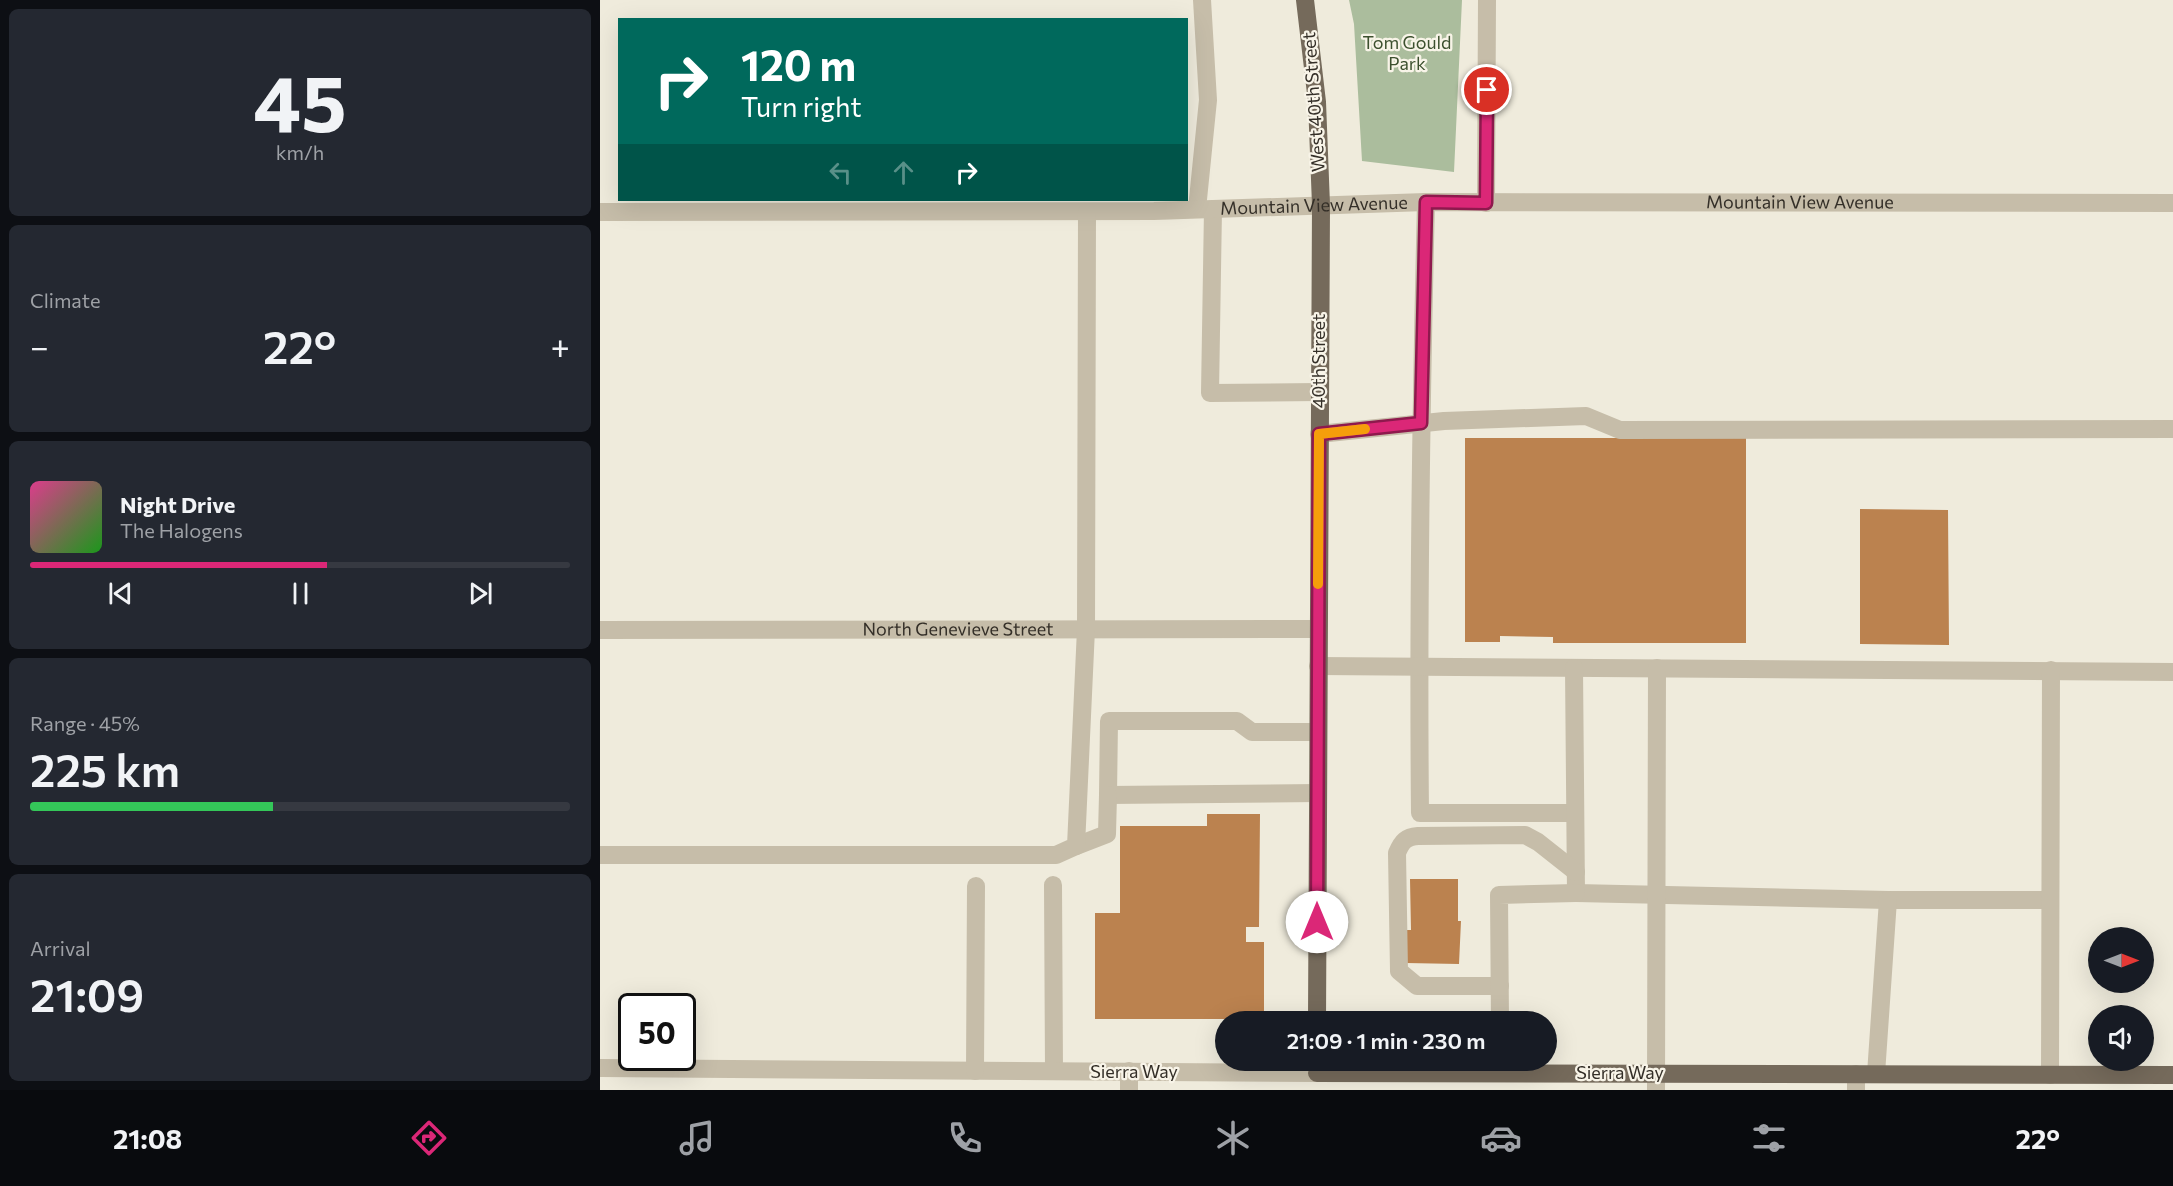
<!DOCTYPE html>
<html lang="en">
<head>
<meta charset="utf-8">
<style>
  :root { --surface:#171b24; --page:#242831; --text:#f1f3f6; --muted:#9ea1a6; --line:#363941; --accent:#db2777 }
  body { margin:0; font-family:Commissioner,sans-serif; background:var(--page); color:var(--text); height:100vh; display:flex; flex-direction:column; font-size:22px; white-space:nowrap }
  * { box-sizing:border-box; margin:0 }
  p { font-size:20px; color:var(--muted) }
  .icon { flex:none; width:33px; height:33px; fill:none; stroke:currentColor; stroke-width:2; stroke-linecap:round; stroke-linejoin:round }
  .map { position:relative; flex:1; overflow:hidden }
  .details { display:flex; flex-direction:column; gap:9px; padding:9px; background:#0d0f14; width:600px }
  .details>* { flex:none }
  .top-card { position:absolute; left:18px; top:18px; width:570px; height:183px; border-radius:0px; box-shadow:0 6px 24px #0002; background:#00695c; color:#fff; overflow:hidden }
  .needle { width:39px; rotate:90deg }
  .controls { position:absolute; left:1488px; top:927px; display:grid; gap:12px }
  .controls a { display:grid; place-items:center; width:66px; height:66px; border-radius:50%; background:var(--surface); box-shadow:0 6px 24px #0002; font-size:30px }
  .speed { position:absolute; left:18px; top:993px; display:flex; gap:12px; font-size:30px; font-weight:700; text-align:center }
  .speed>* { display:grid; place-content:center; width:78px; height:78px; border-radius:50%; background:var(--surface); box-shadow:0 6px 24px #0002; line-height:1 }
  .speed .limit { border:3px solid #111; border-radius:9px; background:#fff; color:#111 }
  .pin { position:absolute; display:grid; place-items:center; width:51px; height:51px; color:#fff; margin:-26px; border:3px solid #fff; border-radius:50%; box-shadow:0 2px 6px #0007 }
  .me { position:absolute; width:66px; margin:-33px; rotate:0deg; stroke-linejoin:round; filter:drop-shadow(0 0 4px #0008) }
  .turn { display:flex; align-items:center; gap:21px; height:126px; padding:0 24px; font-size:27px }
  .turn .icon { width:78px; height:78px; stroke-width:2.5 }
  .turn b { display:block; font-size:42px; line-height:51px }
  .lanes { display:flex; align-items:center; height:57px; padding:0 24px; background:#0003; justify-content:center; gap:30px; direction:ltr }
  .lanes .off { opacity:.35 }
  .big { font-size:45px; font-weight:600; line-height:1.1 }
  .details .widget { flex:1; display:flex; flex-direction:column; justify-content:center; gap:9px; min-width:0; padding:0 21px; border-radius:9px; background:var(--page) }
  .details .dial { align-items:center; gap:0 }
  .dial b { font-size:78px; line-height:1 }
  .song { display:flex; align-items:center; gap:18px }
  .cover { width:72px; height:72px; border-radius:9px; background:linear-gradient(135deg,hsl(330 70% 55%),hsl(120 70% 35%)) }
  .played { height:6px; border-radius:3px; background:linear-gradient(90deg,var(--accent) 55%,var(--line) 55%) }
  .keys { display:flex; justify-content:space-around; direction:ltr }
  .heat { display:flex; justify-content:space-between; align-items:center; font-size:33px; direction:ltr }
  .charge { height:9px; border-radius:4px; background:linear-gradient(90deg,#34c759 45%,var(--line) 0) }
  .trip { position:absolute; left:615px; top:1011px; width:342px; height:60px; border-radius:30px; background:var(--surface); box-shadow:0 6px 24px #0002; font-weight:600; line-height:60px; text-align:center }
  .dock { display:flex; height:96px; justify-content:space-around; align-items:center; background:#090b0e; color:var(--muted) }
  .dock .icon { width:42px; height:42px }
  .dock .current { color:var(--accent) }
  .dock b { font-size:27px; color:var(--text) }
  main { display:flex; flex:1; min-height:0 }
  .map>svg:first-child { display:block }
</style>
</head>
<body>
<main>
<section class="details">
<div class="widget dial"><b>45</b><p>km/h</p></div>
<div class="widget"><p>Climate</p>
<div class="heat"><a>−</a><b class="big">22°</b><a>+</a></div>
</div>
<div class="widget">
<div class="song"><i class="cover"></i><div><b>Night Drive</b><p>The Halogens</p></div></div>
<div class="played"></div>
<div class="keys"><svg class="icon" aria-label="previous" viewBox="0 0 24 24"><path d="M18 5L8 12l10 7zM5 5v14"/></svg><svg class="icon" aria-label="pause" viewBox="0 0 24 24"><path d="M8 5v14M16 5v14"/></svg><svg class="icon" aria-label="next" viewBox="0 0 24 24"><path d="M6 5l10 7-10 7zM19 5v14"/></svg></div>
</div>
<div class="widget"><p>Range · 45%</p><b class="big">225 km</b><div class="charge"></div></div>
<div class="widget"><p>Arrival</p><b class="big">21:09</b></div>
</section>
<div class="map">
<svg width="1573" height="1090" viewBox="0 0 1573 1090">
  <rect width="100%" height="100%" fill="#efebdc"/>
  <path fill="#abbd9d" d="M749,0H862L854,172L762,161L754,24Z"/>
  <path fill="#bb824f" d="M865,438H1146V643H953V637L900,636V642H865Z
    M1260,509L1348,510L1349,645L1260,644Z
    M607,814H660L659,927H646V942H664V1019H495V913H520V826H607Z
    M810,879H858V921H861L859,964L806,963V930H811Z"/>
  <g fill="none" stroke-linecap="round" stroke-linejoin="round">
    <g stroke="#c6bda9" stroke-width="18">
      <path d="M826,202C821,406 818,609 820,813H975"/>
      <path d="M886,203L887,0"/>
      <path d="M597,209L608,100L602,0"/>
      <path d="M613,209L610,393L719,392"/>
      <path id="s1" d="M0,212L554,211L826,202L1573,203"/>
      <path d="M719,434L844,421L986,416L1020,430L1573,429"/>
      <path id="s2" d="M0,630L718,629"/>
      <path d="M718,666L1573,672"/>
      <path d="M974,668L976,893L1288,900H1450"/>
      <path d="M718,732H652L637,721H509L508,795L718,793"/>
      <path d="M476,846L507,834L508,795"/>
      <path d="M0,855H456L476,846L486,629L487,212"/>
      <path d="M453,885L454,1071"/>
      <path d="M900,986H817L799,971L797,853C802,841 806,837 818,836L925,835L938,842L976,872"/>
      <path d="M900,1022L899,895L976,893"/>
      <path d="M900,1060L901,1073"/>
      <path d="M0,1068L717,1073"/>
      <path d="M375,1071L376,886"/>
      <path d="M529,1071V1090"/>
      <path d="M1256,1074V1090"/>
      <path d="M1276,1074L1288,900"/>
      <path d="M1450,1075L1451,670"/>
      <path d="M1056,1090L1057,668"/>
    </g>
    <path stroke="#756a5b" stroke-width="18" d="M705,0L717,102L721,205L717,1022
      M717,1073L1573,1075"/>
  </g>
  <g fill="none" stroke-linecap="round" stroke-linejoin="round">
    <g stroke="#8e194d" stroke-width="15">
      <path id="route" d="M717,922L719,434L821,423L826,202L886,203L887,90"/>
    </g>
    <use href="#route" stroke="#db2777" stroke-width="10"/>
    <path stroke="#f59e0b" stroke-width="10" d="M718,584L719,434L765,429"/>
  </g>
  <g text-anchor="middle" stroke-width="4.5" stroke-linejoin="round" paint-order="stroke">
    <g font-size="18" fill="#3c502e" stroke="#f8f4e8">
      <text x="807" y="49">Tom Gould<tspan x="807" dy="21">Park</tspan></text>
    </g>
    <g font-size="18" fill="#342f28" stroke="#f8f4e8">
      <text transform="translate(714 102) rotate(-94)" y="6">West 40th Street</text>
      <text dy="6" stroke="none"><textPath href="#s1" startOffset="1200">Mountain View Avenue</textPath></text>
      <text dy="6" stroke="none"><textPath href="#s1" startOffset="714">Mountain View Avenue</textPath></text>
      <text transform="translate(719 361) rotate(-90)" y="6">40th Street</text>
      <text dy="6" stroke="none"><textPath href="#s2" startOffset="358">North Genevieve Street</textPath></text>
      <text x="534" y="1078">Sierra Way</text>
      <text x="1020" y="1079">Sierra Way</text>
    </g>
  </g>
</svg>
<div class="controls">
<a><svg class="needle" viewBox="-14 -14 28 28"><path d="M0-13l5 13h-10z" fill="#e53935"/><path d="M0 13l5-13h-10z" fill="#9ea1a6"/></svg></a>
<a><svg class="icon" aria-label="sound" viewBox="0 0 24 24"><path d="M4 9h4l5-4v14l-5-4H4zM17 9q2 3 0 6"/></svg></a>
</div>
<div class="speed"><div class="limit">50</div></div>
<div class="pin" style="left:887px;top:90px;background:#d93025"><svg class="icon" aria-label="arrive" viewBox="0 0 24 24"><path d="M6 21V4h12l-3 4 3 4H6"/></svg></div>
<svg class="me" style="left:717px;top:922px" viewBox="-20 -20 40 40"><circle r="19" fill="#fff"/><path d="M0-13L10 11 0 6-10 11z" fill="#db2777"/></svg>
<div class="trip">21:09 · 1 min · 230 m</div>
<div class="top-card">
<div class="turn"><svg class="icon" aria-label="right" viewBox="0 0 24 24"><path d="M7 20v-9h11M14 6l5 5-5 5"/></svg><div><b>120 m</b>Turn right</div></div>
<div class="lanes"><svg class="icon off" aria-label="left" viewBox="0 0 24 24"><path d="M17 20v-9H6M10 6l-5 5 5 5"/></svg><svg class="icon off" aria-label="ahead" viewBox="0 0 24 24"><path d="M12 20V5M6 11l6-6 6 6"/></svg><svg class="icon" aria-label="right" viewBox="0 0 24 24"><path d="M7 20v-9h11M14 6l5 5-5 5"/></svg></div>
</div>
</div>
</main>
<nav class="dock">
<b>21:08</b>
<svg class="icon current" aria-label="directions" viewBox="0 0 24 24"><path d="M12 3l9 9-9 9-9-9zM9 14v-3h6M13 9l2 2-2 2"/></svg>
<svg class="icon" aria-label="music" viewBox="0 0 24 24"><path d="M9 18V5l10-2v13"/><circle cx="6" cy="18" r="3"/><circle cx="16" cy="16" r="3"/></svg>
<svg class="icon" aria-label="phone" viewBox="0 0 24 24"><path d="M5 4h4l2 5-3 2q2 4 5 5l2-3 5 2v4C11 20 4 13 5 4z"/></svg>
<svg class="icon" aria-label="climate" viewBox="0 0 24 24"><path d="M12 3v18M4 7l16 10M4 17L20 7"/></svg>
<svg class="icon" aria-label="car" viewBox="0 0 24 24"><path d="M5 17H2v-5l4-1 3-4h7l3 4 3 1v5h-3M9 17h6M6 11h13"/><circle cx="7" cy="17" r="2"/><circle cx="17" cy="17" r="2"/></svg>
<svg class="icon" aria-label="filters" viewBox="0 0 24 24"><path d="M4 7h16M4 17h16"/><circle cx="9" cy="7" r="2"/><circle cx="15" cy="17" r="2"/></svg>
<b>22°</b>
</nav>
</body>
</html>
